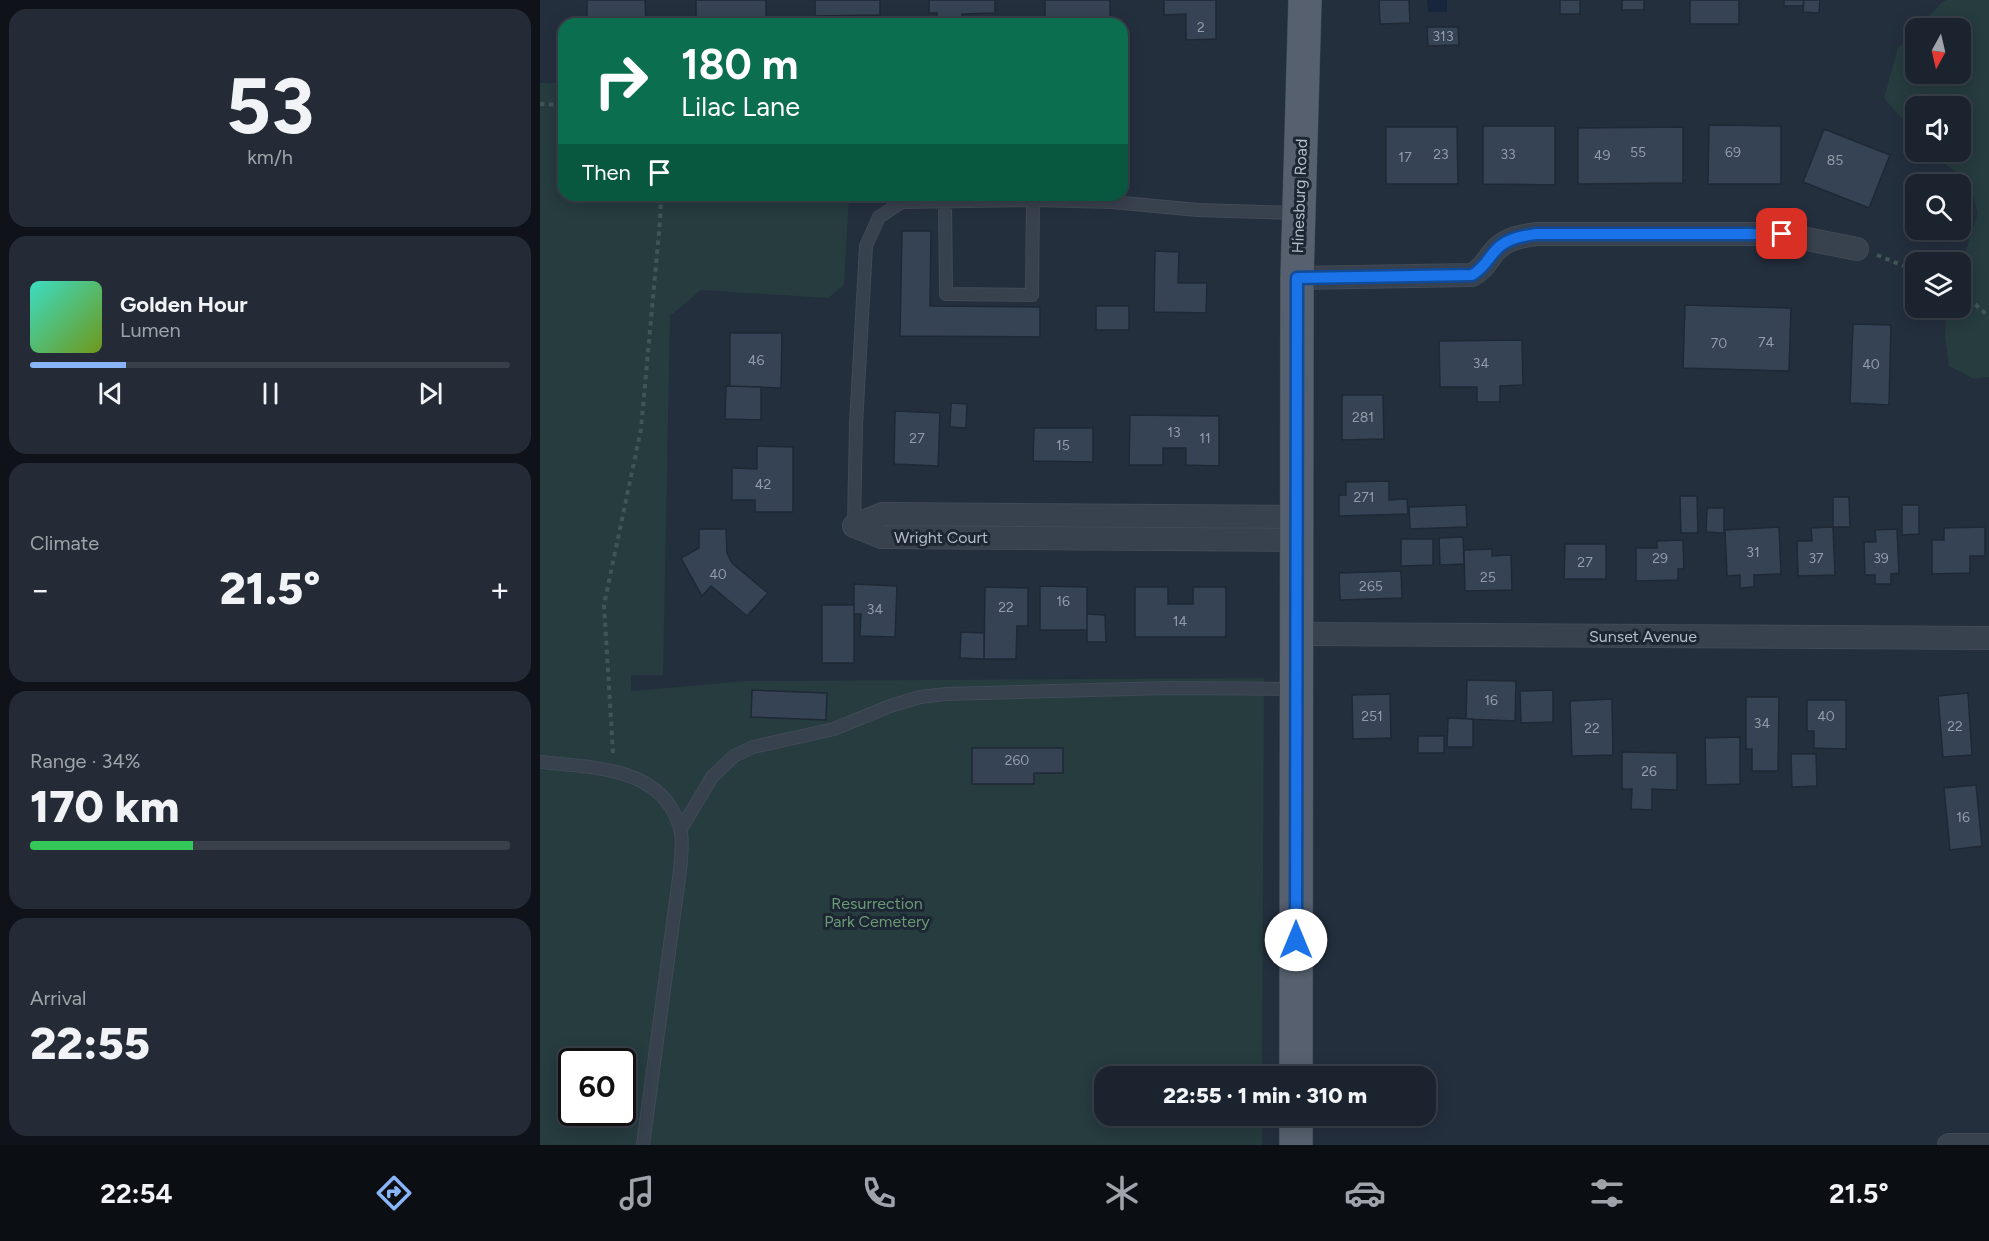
<!DOCTYPE html>
<html lang="en">
<head>
<meta charset="utf-8">
<style>
  :root { --surface:#1b232e; --page:#242b36; --text:#f1f3f6; --muted:#a0a4aa; --line:#39404a; --accent:#8ab4f8 }
  body { margin:0; font-family:Figtree,sans-serif; background:var(--page); color:var(--text); height:100vh; display:flex; flex-direction:column; font-size:22px; white-space:nowrap }
  * { box-sizing:border-box; margin:0 }
  p { font-size:20px; color:var(--muted) }
  .icon { flex:none; width:33px; height:33px; fill:none; stroke:currentColor; stroke-width:2; stroke-linecap:round; stroke-linejoin:round }
  .map { position:relative; flex:1; overflow:hidden }
  .sheet { display:flex; flex-direction:column; gap:9px; padding:9px; background:#0f1319; width:540px }
  .sheet>* { flex:none }
  .guide { position:absolute; left:18px; top:18px; width:570px; height:183px; border-radius:18px; box-shadow:0 3px 15px #0003,0 0 0 2px var(--line); background:#0b6e4f; color:#fff; overflow:hidden }
  .needle { width:39px; rotate:188deg }
  .tools { position:absolute; left:1365px; top:18px; display:grid; gap:12px }
  .tools a { display:grid; place-items:center; width:66px; height:66px; border-radius:12px; background:var(--surface); box-shadow:0 3px 15px #0003,0 0 0 2px var(--line); font-size:30px }
  .speed { position:absolute; left:18px; top:1048px; display:flex; gap:12px; font-size:30px; font-weight:700; text-align:center }
  .speed>* { display:grid; place-content:center; width:78px; height:78px; border-radius:50%; background:var(--surface); box-shadow:0 3px 15px #0003,0 0 0 2px var(--line); line-height:1 }
  .speed .limit { border:3px solid #111; border-radius:9px; background:#fff; color:#111 }
  .pin { position:absolute; display:grid; place-items:center; width:51px; height:51px; color:#fff; margin:-26px; border-radius:12px; box-shadow:0 3px 9px #0006 }
  .me { position:absolute; width:66px; margin:-33px; rotate:0deg; stroke-linejoin:round; filter:drop-shadow(0 0 4px #0008) }
  .turn { display:flex; align-items:center; gap:21px; height:126px; padding:0 24px; font-size:27px }
  .turn .icon { width:78px; height:78px; stroke-width:2.5 }
  .turn b { display:block; font-size:42px; line-height:51px }
  .then { display:flex; align-items:center; height:57px; padding:0 24px; background:#0003; gap:12px; font-size:22px }
  .big { font-size:45px; font-weight:800; line-height:1.1 }
  .sheet .tile { flex:1; display:flex; flex-direction:column; justify-content:center; gap:9px; min-width:0; padding:0 21px; border-radius:18px; background:var(--page) }
  .sheet .dial { align-items:center; gap:0 }
  .dial b { font-size:78px; line-height:1 }
  .song { display:flex; align-items:center; gap:18px }
  .cover { width:72px; height:72px; border-radius:9px; background:linear-gradient(135deg,hsl(170 70% 55%),hsl(80 70% 35%)) }
  .played { height:6px; border-radius:3px; background:linear-gradient(90deg,var(--accent) 20%,var(--line) 20%) }
  .keys { display:flex; justify-content:space-around; direction:ltr }
  .heat { display:flex; justify-content:space-between; align-items:center; font-size:33px; direction:ltr }
  .charge { height:9px; border-radius:4px; background:linear-gradient(90deg,#34c759 34%,var(--line) 0) }
  .trip { position:absolute; left:554px; top:1066px; width:342px; height:60px; border-radius:18px; background:var(--surface); box-shadow:0 3px 15px #0003,0 0 0 2px var(--line); font-weight:800; line-height:60px; text-align:center }
  .tabs { display:flex; height:96px; justify-content:space-around; align-items:center; background:#0b0e12; color:var(--muted) }
  .tabs .icon { width:42px; height:42px }
  .tabs .on { color:var(--accent) }
  .tabs b { font-size:27px; color:var(--text) }
  main { display:flex; flex:1; min-height:0 }
  .map>svg:first-child { display:block }
</style>
</head>
<body>
<main>
<section class="sheet">
<div class="tile dial"><b>53</b><p>km/h</p></div>
<div class="tile">
<div class="song"><i class="cover"></i><div><b>Golden Hour</b><p>Lumen</p></div></div>
<div class="played"></div>
<div class="keys"><svg class="icon" aria-label="previous" viewBox="0 0 24 24"><path d="M18 5L8 12l10 7zM5 5v14"/></svg><svg class="icon" aria-label="pause" viewBox="0 0 24 24"><path d="M8 5v14M16 5v14"/></svg><svg class="icon" aria-label="next" viewBox="0 0 24 24"><path d="M6 5l10 7-10 7zM19 5v14"/></svg></div>
</div>
<div class="tile"><p>Climate</p>
<div class="heat"><a>−</a><b class="big">21.5°</b><a>+</a></div>
</div>
<div class="tile"><p>Range · 34%</p><b class="big">170 km</b><div class="charge"></div></div>
<div class="tile"><p>Arrival</p><b class="big">22:55</b></div>
</section>
<div class="map">
<svg width="1449" height="1145" viewBox="0 0 1449 1145">
  <rect width="100%" height="100%" fill="#242f3e"/>
  <path fill="#263c3f" fill-rule="evenodd" d="M1407,0H1449V377L1434,379L1409,366L1405,336L1407,308H1420L1421,266L1438,213L1429,183L1390,152H1420V106H1376L1375,134L1344,98L1358,48L1375,30L1376,74H1420V28H1377L1402,2Z
    M0,83H24V195H309L304,285L288,298L161,290L130,316L123,675H91V691L208,681L724,678L722,1077H564V1116H722V1145H0ZM32,1062H82V1113H32Z"/>
  <path fill="#17263c" d="M887,0H907V12H888Z"/>
  <path fill="#364354" stroke="#1f2835" stroke-width="1.5" d="M47,0H105L106,21L47,22Z
    M156,0H226V17L156,18Z
    M275,0H340V15L275,16Z
    M389,0H455V13L422,14V24H397V13H389Z
    M505,0H570V24H505Z
    M624,0H676V39L646,40V14L624,15Z
    M839,0H869L870,23L840,24Z
    M1020,0H1040V14H1020Z
    M1082,0H1104V10H1082Z
    M1150,0H1199V24H1150Z
    M1244,0H1264L1263,6H1244Z
    M1264,0H1280L1279,13L1263,12Z
    M887,27H918L919,45L888,46Z
    M1169,125L1241,126V184H1168Z
    M943,126H1015V185L943,184Z
    M846,127H917L918,184H846Z
    M1143,127V183L1038,184V128Z
    M1284,129L1350,155L1329,208L1263,182Z
    M362,231H391L390,306L500,307V337L360,336Z
    M615,251L639,252L638,283H667L666,313L614,312Z
    M1145,305L1251,308L1249,371L1143,368Z
    M556,306H589V330H556Z
    M1313,324L1351,325L1349,405L1310,403Z
    M190,333H242L241,388L190,386Z
    M982,340L983,385L960,386V402H937V387H900L899,341Z
    M186,386L221,387V420L185,419Z
    M802,395H843L844,439L802,440Z
    M411,403L427,404L426,428L410,427Z
    M355,411L400,413L398,466L354,464Z
    M590,415L679,416V466L646,465V448H623V465H589Z
    M494,428H553V462L493,461Z
    M217,446L253,447V512H215V500H192V468L217,469Z
    M849,481V500L867,499L868,514L799,516V495H806V482Z
    M1140,496H1157L1158,533H1141Z
    M1293,497H1309L1310,527H1293Z
    M926,505L927,527L870,529L869,507Z
    M1362,505H1379V534L1362,535Z
    M1167,508H1184V533L1166,532Z
    M1239,527L1241,574L1214,575V587L1200,588V575L1187,576L1185,530Z
    M1293,527L1295,575L1258,576L1257,541H1272L1271,528Z
    M1445,527V556H1430V573L1392,574V540H1404V528Z
    M159,529H186L187,553L192,563L228,593L207,616L171,586L162,596L141,558L159,548Z
    M1357,529L1359,573L1351,574V584H1335V575H1325L1324,542H1336L1335,530Z
    M923,537L924,564L900,565L899,538Z
    M861,539H893V565L861,566Z
    M1143,540L1144,569H1138V580L1096,581V548H1117V541Z
    M1025,544H1066V579H1024Z
    M952,549V556L971,555L972,590L925,591L924,550Z
    M861,571L862,598L800,600L799,573Z
    M314,584L357,586L355,637L320,636L321,614H314Z
    M500,586L547,587V630H500Z
    M445,587L488,588V626H477L476,659H444Z
    M595,587H628V604H653V587H686V637H595Z
    M282,605H314V663H282Z
    M547,614L565,615L566,642H547Z
    M421,632L444,633V659L420,658Z
    M927,680L976,681L975,721L926,719Z
    M212,690L287,693L286,720L211,717Z
    M1013,690V722L981,723L980,691Z
    M1428,693L1432,755L1403,757L1398,696Z
    M850,694L851,738L813,739L812,695Z
    M1206,697H1239L1238,771H1212V749H1206Z
    M1072,699L1073,755L1032,756L1030,701Z
    M1267,700H1306V749L1274,748V731H1267Z
    M908,718L933,719V747H907Z
    M878,736H904V753H878Z
    M1200,737V784L1166,785L1165,738Z
    M432,748H523V773H494V784H432Z
    M1082,752L1137,753V790L1112,789V810L1091,809L1092,789H1082Z
    M1251,754H1276L1277,786L1252,787Z
    M1436,785L1442,846L1410,850L1404,788Z"/>
  <g fill="none" stroke-linecap="round" stroke-linejoin="round">
    <g stroke="#414a57" stroke-width="14">
      <path id="lane" d="M405,202L406,294L492,295L493,200
        M314,526L316,424L326,246L339,217L362,202L493,200L572,202L658,210L756,213
        M0,762C46,767 113,766 135,815C137,820 140,826 141,832C143,847 141,863 139,878L103,1145
        M141,829L172,777L194,756L213,747L294,729L350,706L380,697L406,694L629,688L754,689"/>
    </g>
    <g stroke="#414a57" stroke-width="24">
      <path id="street" d="M757,278L932,275C947,267 948,256 959,247C969,238 983,236 996,234H1242L1317,249
        M314,526L342,514L757,517
        M314,526L341,537L756,540
        M757,634L1449,638
        M1409,1145H1449"/>
    </g>
    <g stroke="#414a57" stroke-width="34">
      <path id="primary" d="M756,1077L757,278L765,0
        M756,1145V1116"/>
    </g>
    <path stroke="#3f5557" stroke-width="4" stroke-dasharray="4.5 4.5" stroke-linecap="butt" d="M0,104L24,105
      M1337,255L1376,271
      M1420,295L1436,305L1449,317
      M73,753L64,605L101,429L120,221L121,195"/>
    <use href="#lane" stroke="#38414e" stroke-width="12"/>
    <use href="#street" stroke="#38414e" stroke-width="22"/>
    <use href="#primary" stroke="#56606e" stroke-width="33"/>
  </g>
  <g fill="none" stroke-linecap="round" stroke-linejoin="round">
    <g stroke="#114b97" stroke-width="15">
      <path id="route" d="M756,940L757,278L932,275C946,267 948,257 959,247C969,238 983,236 996,234H1242"/>
    </g>
    <use href="#route" stroke="#1a73e8" stroke-width="10"/>
  </g>
  <g text-anchor="middle" stroke-width="6" stroke-linejoin="round" paint-order="stroke">
    <g font-size="14" fill="#929caa">
      <text x="661" y="32">2</text>
      <text x="903" y="41">313</text>
      <text x="1098" y="157">55</text>
      <text x="1193" y="157">69</text>
      <text x="901" y="159">23</text>
      <text x="968" y="159">33</text>
      <text x="1062" y="160">49</text>
      <text x="865" y="162">17</text>
      <text x="1295" y="165">85</text>
      <text x="1226" y="347">74</text>
      <text x="1179" y="348">70</text>
      <text x="216" y="365">46</text>
      <text x="941" y="368">34</text>
      <text x="1331" y="369">40</text>
      <text x="823" y="422">281</text>
      <text x="634" y="437">13</text>
      <text x="377" y="443">27</text>
      <text x="665" y="443">11</text>
      <text x="523" y="450">15</text>
      <text x="223" y="489">42</text>
      <text x="824" y="502">271</text>
      <text x="1213" y="557">31</text>
      <text x="1120" y="563">29</text>
      <text x="1276" y="563">37</text>
      <text x="1341" y="563">39</text>
      <text x="1045" y="567">27</text>
      <text x="178" y="579">40</text>
      <text x="948" y="582">25</text>
      <text x="831" y="591">265</text>
      <text x="523" y="606">16</text>
      <text x="466" y="612">22</text>
      <text x="335" y="614">34</text>
      <text x="640" y="626">14</text>
      <text x="951" y="705">16</text>
      <text x="832" y="721">251</text>
      <text x="1286" y="721">40</text>
      <text x="1222" y="728">34</text>
      <text x="1415" y="731">22</text>
      <text x="1052" y="733">22</text>
      <text x="477" y="765">260</text>
      <text x="1109" y="776">26</text>
      <text x="1423" y="822">16</text>
    </g>
    <g font-size="16" fill="#b4bcc9" stroke="#1d2633">
      <text transform="translate(759 196) rotate(-88)" y="6">Hinesburg Road</text>
      <text x="401" y="543">Wright Court</text>
      <text x="1103" y="642">Sunset Avenue</text>
    </g>
    <g font-size="16" fill="#6b9a76" stroke="#1d2633">
      <text x="337" y="909">Resurrection<tspan x="337" dy="18">Park Cemetery</tspan></text>
    </g>
  </g>
</svg>
<div class="tools">
<a><svg class="needle" viewBox="-14 -14 28 28"><path d="M0-13l5 13h-10z" fill="#e53935"/><path d="M0 13l5-13h-10z" fill="#a0a4aa"/></svg></a>
<a><svg class="icon" aria-label="sound" viewBox="0 0 24 24"><path d="M4 9h4l5-4v14l-5-4H4zM17 9q2 3 0 6"/></svg></a>
<a><svg class="icon" aria-label="search" viewBox="0 0 24 24"><circle cx="10" cy="10" r="6"/><path d="M15 15l6 6"/></svg></a>
<a><svg class="icon" aria-label="layers" viewBox="0 0 24 24"><path d="M12 4l9 5-9 5-9-5zM3 14l9 5 9-5"/></svg></a>
</div>
<div class="speed"><div class="limit">60</div></div>
<div class="pin" style="left:1242px;top:234px;background:#d93025"><svg class="icon" aria-label="arrive" viewBox="0 0 24 24"><path d="M6 21V4h12l-3 4 3 4H6"/></svg></div>
<svg class="me" style="left:756px;top:940px" viewBox="-20 -20 40 40"><circle r="19" fill="#fff"/><path d="M0-13L10 11 0 6-10 11z" fill="#1a73e8"/></svg>
<div class="trip">22:55 · 1 min · 310 m</div>
<div class="guide">
<div class="turn"><svg class="icon" aria-label="right" viewBox="0 0 24 24"><path d="M7 20v-9h11M14 6l5 5-5 5"/></svg><div><b>180 m</b>Lilac Lane</div></div>
<div class="then">Then<svg class="icon" aria-label="arrive" viewBox="0 0 24 24"><path d="M6 21V4h12l-3 4 3 4H6"/></svg></div>
</div>
</div>
</main>
<nav class="tabs">
<b>22:54</b>
<svg class="icon on" aria-label="directions" viewBox="0 0 24 24"><path d="M12 3l9 9-9 9-9-9zM9 14v-3h6M13 9l2 2-2 2"/></svg>
<svg class="icon" aria-label="music" viewBox="0 0 24 24"><path d="M9 18V5l10-2v13"/><circle cx="6" cy="18" r="3"/><circle cx="16" cy="16" r="3"/></svg>
<svg class="icon" aria-label="phone" viewBox="0 0 24 24"><path d="M5 4h4l2 5-3 2q2 4 5 5l2-3 5 2v4C11 20 4 13 5 4z"/></svg>
<svg class="icon" aria-label="climate" viewBox="0 0 24 24"><path d="M12 3v18M4 7l16 10M4 17L20 7"/></svg>
<svg class="icon" aria-label="car" viewBox="0 0 24 24"><path d="M5 17H2v-5l4-1 3-4h7l3 4 3 1v5h-3M9 17h6M6 11h13"/><circle cx="7" cy="17" r="2"/><circle cx="17" cy="17" r="2"/></svg>
<svg class="icon" aria-label="filters" viewBox="0 0 24 24"><path d="M4 7h16M4 17h16"/><circle cx="9" cy="7" r="2"/><circle cx="15" cy="17" r="2"/></svg>
<b>21.5°</b>
</nav>
</body>
</html>
